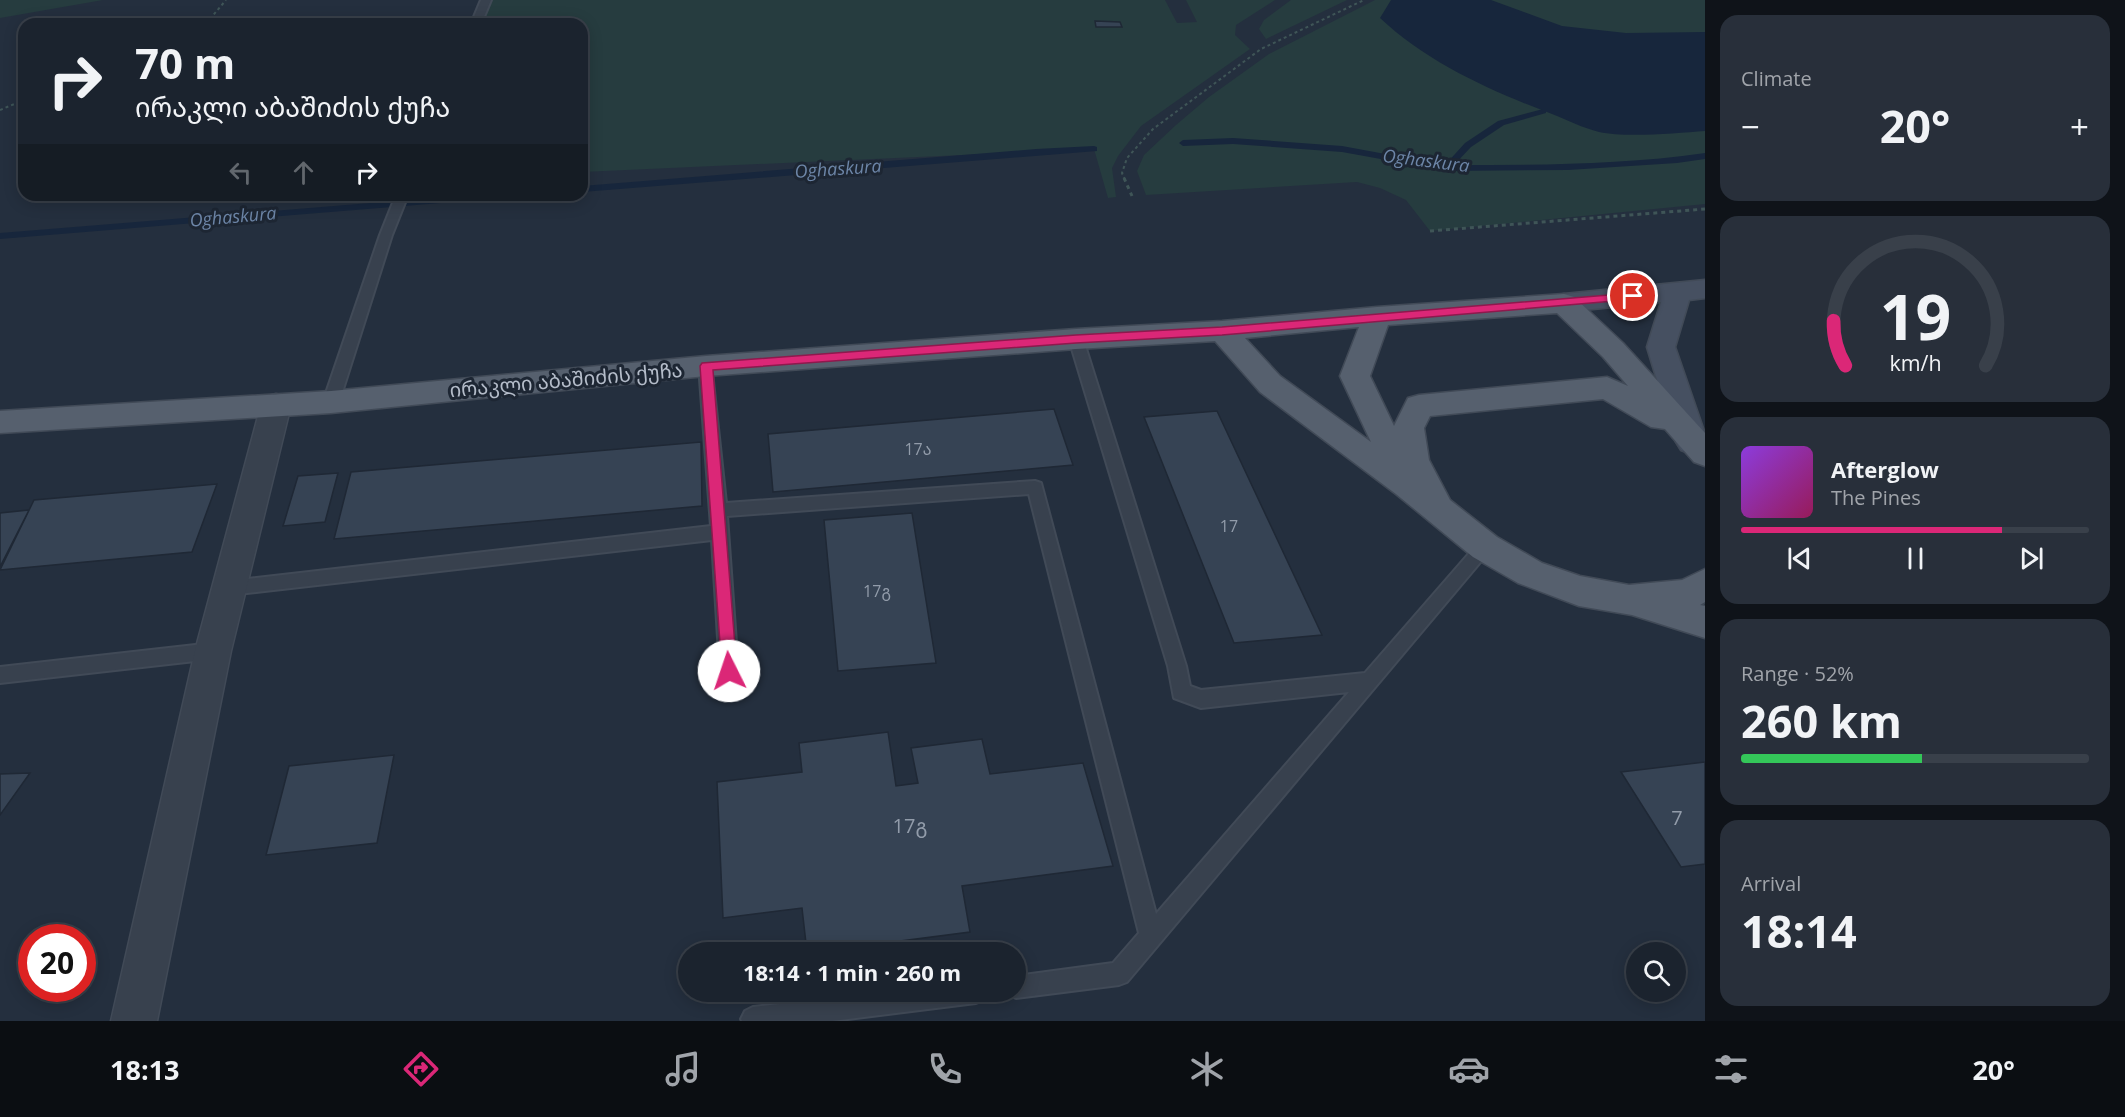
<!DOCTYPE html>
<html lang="en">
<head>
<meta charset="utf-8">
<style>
  :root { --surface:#1b232e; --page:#282f3a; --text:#f1f3f6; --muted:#a0a4aa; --line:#39404a; --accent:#db2777 }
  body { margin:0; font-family:"Open Sans","Noto Sans Georgian",sans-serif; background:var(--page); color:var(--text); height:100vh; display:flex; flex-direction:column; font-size:22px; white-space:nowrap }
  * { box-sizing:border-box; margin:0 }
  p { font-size:20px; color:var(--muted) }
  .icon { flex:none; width:33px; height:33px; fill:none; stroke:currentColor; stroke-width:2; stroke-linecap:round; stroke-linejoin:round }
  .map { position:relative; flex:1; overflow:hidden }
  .details { display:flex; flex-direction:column; gap:15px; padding:15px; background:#0f1319; width:420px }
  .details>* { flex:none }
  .top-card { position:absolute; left:18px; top:18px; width:570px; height:183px; border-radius:18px; box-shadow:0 3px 15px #0003,0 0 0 2px var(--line); background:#1b232e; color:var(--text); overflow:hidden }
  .controls { position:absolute; left:1626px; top:942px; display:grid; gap:12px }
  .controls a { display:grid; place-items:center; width:60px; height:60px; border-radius:50%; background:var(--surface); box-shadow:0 3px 15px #0003,0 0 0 2px var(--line); font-size:30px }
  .speed { position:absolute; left:18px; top:924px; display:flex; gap:12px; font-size:30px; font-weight:700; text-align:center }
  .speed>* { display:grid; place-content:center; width:78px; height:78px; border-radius:50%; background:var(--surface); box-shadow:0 3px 15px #0003,0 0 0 2px var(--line); line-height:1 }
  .speed .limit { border:9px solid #d22; background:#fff; color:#111 }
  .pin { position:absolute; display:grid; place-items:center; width:51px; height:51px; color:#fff; margin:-26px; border:3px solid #fff; border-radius:50%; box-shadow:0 2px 6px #0007 }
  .me { position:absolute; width:66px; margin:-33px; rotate:356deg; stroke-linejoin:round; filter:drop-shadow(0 0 4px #0008) }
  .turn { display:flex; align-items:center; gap:21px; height:126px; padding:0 18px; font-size:27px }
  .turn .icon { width:78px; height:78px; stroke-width:2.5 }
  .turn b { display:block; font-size:42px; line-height:51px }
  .lanes { display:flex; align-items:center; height:57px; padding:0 18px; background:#0003; justify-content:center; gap:30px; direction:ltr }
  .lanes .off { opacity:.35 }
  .big { font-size:45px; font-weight:700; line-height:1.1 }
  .details .card { flex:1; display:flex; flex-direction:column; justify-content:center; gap:9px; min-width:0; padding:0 21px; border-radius:18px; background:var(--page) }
  .details .dial { align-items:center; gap:0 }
  .dial svg { height:156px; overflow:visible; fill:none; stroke:var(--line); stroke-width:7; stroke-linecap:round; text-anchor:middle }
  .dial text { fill:var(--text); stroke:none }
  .song { display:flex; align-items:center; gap:18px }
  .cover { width:72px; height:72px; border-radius:9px; background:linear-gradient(135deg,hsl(270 70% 55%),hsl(330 70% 35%)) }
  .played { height:6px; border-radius:3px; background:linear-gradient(90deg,var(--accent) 75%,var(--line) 75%) }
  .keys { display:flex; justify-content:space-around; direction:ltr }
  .heat { display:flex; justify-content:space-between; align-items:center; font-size:33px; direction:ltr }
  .charge { height:9px; border-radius:4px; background:linear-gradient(90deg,#34c759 52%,var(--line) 0) }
  .trip { position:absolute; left:678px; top:942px; width:348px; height:60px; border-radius:30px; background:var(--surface); box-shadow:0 3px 15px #0003,0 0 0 2px var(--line); font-weight:700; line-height:60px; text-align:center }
  .dock { display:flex; height:96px; justify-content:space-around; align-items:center; background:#0b0e12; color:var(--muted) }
  .dock .icon { width:42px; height:42px }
  .dock .on { color:var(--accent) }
  .dock b { font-size:27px; color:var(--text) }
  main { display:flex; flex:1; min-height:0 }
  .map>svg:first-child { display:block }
</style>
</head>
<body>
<main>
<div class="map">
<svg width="1705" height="1021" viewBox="0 0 1705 1021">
  <rect width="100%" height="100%" fill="#242f3e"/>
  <path fill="#263c3f" d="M0,0H103L0,18Z
    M486,0H1165L1177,23L1197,22L1186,0H1275L1236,25L1235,35L1250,49L1141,126L1118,156L1112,168L1116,197L1108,198L1094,149L582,172V24H476Z
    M1291,0H1347L1266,39L1259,29L1264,20Z
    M1375,0H1705V204L1430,231L1406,200L1380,188L1357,182L1146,195L1137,171L1144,155L1176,125L1209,97L1269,54Z"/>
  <path fill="#17263c" d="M1391,0H1491L1562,26L1626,33L1705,32V131C1677,133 1626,138 1599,132C1583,128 1567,120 1552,114C1491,91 1428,63 1380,18Z"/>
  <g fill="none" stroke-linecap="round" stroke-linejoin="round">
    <path fill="#17263c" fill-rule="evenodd" d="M1543,109H1546V113L1504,125L1471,147L1454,165C1538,165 1622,165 1705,153V159L1677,163L1568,170L1447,171L1342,152L1233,144L1183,146L1179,143L1183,140L1233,138L1342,146L1445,165L1465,143L1498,121Z
      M1094,146L1097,147V151L582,192V186L1036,149Z
      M469,195H506L502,198L0,239V233Z"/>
  </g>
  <path fill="#364354" stroke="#1f2835" stroke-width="1.5" d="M1095,21L1120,22L1122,27H1096Z
    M1054,409L1073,465L773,492L768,434Z
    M1217,411L1322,635L1234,643L1144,417Z
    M701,442L702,506L334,539L351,472Z
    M338,473L325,522L283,526L298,476Z
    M217,484L192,552L0,570L34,500Z
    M29,510L0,567V513Z
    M912,513L936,663L838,671L824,520Z
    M888,732L896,786L918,783L911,748L982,739L990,774L1083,763L1113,866L962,886L970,932L815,952H807L802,908L723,918L717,782L802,772L799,743Z
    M394,755L377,843L266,855L289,766Z
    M1705,762V864L1681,867L1621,772Z
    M30,773L0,815V774Z"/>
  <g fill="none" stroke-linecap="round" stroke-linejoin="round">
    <g stroke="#414a57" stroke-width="4">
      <path id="lane" d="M481,0H491L481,24H471Z
        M396,195H408L392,235L339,402L336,406H326L323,402L380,235Z
        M1076,334L1083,339L1186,666L1190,686L1201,690L1365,673L1479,542L1485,540L1491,542L1493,547L1127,982L1119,985L1016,998L1008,995L1006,992H1016V976L1113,963L1139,933L1029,494L727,516L738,671L736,677L729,679L722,677L720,671L712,540L229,595L223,593L220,588L223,583L229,581L711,526L699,366L706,361L711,362L726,503L1035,481L1041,483L1156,914L1349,692L1201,708L1174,698L1168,666L1069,339Z
        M213,643L219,645L222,651L219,657L213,659L0,683V667Z
        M885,992H987L984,1000L976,1003L832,1021H742L741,1019L745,1011L753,1007Z"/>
    </g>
    <g stroke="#414a57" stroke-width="3">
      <path id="street" d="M276,394L287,397L291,405L231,651L157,1021H111L195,651L261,405L265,397Z"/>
    </g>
    <g stroke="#414a57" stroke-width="3">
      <path id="secondary" d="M1705,280V298L1689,300L1675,347L1705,434L1703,450L1692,454L1681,450L1676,442L1647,347L1661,302L1564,312L1554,309L1550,303L1554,297L1564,294Z"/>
    </g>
    <g stroke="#414a57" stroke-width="3">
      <path id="primary" d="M1564,294L1574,297L1623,343L1705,433V466L1694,462L1665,429L1651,427L1603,399L1430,416L1424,428L1429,460L1450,500L1497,537L1542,563L1580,576L1629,585L1682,580L1705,569V602L1700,605L1705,606V638L1632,615L1579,606L1518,583L1473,557L1396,494L1260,392L1215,341L1076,349L706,376L331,413L0,433V411L331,391L706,356L1076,329L1222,321L1377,307ZM1557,313L1603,357L1628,386L1607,377L1419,395L1408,398L1394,426L1370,376L1388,325ZM1359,327L1340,376L1371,442L1280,376L1245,338Z"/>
    </g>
    <path stroke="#3f5557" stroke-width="2" stroke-dasharray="3 3" stroke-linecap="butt" d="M199,24L210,19L226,0
      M0,110L24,100
      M1125,180L1122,173L1127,158L1153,129L1261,49L1364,0"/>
    <path stroke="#3f5557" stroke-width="3" stroke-dasharray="4 4" stroke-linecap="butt" d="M1124,178L1132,196
      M1430,231L1705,209"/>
    <use href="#lane" fill="#38414e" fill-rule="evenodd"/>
    <use href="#street" fill="#38414e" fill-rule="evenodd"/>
    <use href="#secondary" fill="#465061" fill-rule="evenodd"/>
    <use href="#primary" fill="#56606e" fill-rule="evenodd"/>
  </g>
  <path fill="#db2777" stroke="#8e194d" stroke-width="1.5" d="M1633,293L1637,294V299L1222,335L1076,343L713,370L737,671L735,676L729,678L724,676L722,671L700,366L702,363L1076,335L1222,327Z"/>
  <g text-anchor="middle" stroke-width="6" stroke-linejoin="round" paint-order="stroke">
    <g font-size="16" fill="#929caa">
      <text x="918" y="455">17ა</text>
      <text x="1229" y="532">17</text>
      <text x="877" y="597">17გ</text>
    </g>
    <g font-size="18" font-style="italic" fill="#6d86a8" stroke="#1d2633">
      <text transform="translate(1426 161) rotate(7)" y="6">Oghaskura</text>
      <text transform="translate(838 169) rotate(-4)" y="6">Oghaskura</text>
      <text transform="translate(233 217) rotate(-5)" y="6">Oghaskura</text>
    </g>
    <g font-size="20" fill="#b4bcc9" stroke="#1d2633">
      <text transform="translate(566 380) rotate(-5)" y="7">ირაკლი აბაშიძის ქუჩა</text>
    </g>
    <g font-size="20" fill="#929caa">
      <text x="1677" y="825">7</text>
      <text x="910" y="833">17გ</text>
    </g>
  </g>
</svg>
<div class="controls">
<a><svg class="icon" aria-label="search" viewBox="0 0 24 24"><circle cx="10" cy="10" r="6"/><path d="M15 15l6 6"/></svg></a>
</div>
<div class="speed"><div class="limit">20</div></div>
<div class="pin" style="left:1633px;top:296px;background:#d93025"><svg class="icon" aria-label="arrive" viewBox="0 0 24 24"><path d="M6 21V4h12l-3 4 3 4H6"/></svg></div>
<svg class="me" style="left:729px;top:671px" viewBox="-20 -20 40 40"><circle r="19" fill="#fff"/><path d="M0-13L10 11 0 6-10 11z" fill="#db2777"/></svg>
<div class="trip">18:14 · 1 min · 260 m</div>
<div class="top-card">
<div class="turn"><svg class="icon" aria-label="right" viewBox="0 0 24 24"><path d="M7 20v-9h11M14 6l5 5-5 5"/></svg><div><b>70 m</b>ირაკლი აბაშიძის ქუჩა</div></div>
<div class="lanes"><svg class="icon off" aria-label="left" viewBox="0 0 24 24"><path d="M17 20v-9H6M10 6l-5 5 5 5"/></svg><svg class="icon off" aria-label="ahead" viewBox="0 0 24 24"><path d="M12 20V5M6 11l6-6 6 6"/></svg><svg class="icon" aria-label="right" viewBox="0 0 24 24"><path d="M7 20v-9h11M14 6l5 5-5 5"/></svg></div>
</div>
</div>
<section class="details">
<div class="card"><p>Climate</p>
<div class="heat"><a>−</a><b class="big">20°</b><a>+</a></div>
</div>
<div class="card dial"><svg viewBox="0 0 100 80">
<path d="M14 69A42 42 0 1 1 86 69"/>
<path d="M14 69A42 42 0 0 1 8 46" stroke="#db2777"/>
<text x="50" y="56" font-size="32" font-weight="700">19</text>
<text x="50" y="72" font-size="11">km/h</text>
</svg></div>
<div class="card">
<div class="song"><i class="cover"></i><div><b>Afterglow</b><p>The Pines</p></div></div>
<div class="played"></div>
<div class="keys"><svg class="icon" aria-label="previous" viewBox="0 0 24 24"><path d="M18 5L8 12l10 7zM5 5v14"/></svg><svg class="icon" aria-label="pause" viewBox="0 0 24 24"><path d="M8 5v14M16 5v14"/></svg><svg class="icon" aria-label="next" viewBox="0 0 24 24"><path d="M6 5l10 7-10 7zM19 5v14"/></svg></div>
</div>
<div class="card"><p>Range · 52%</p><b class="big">260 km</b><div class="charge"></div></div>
<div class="card"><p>Arrival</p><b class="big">18:14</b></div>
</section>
</main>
<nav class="dock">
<b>18:13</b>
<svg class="icon on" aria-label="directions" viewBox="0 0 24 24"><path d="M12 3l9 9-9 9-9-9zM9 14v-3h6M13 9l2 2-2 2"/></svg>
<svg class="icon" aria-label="music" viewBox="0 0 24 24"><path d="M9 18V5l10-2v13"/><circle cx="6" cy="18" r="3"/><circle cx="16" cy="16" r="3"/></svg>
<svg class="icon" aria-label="phone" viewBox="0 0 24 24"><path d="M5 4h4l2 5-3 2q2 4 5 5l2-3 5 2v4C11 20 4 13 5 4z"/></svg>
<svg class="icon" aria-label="climate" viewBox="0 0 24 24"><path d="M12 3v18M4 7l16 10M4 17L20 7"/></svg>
<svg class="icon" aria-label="car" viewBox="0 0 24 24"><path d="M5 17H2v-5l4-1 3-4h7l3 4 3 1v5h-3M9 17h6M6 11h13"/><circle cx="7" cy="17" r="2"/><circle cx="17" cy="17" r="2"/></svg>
<svg class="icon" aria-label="filters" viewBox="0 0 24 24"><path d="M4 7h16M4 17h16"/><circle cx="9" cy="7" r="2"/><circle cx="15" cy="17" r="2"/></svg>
<b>20°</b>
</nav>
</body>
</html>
